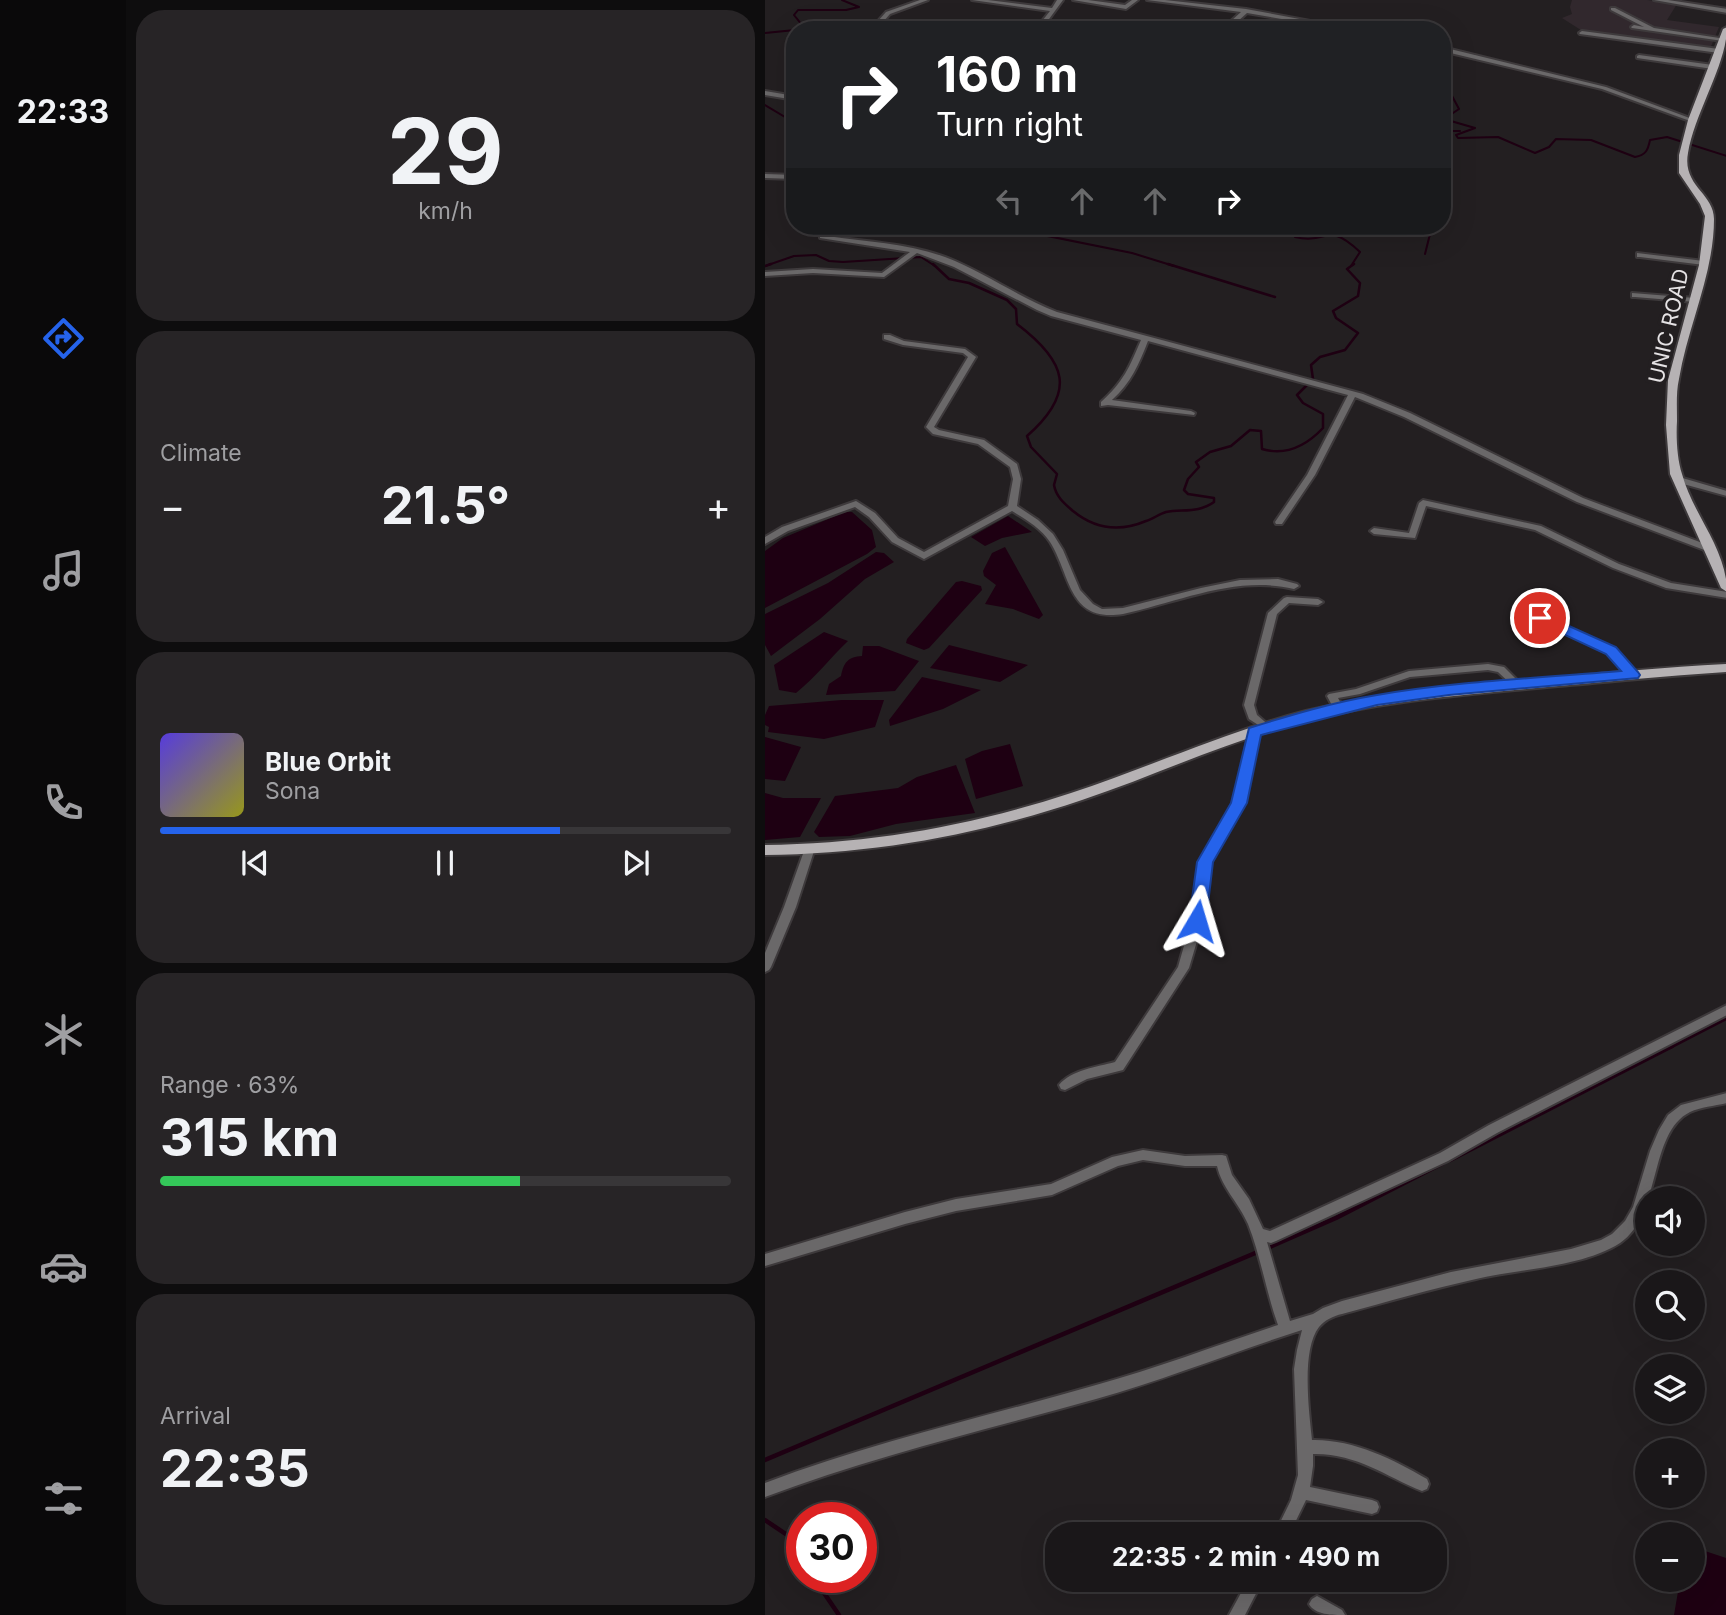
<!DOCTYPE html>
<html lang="en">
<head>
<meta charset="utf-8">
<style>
  :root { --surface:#1a1719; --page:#272426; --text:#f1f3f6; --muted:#9f9fa2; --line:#383638; --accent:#2563eb }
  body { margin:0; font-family:Inter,sans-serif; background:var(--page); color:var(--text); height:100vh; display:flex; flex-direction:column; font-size:26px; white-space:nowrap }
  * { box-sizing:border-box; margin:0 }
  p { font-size:23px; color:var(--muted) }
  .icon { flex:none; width:38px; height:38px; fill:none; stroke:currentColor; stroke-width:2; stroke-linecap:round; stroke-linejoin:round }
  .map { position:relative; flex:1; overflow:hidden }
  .side { display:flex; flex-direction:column; gap:10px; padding:10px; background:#0e0d0e; width:639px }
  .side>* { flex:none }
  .banner { position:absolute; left:21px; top:21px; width:665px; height:214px; border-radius:28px; box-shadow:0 7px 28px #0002,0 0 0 2px var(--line); background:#202124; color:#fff; overflow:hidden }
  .controls { position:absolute; left:870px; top:1186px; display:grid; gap:14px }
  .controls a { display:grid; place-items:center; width:70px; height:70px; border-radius:50%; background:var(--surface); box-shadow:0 7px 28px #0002,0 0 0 2px var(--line); font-size:35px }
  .speed { position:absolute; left:21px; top:1502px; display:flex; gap:14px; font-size:35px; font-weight:700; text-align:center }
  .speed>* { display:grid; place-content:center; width:91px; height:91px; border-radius:50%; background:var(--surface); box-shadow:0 7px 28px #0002,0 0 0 2px var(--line); line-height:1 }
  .speed .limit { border:10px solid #d22; background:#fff; color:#111 }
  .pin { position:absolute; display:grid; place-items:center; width:60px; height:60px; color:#fff; margin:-30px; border:4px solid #fff; border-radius:50%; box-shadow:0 2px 7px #0007 }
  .me { position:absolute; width:77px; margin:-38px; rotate:7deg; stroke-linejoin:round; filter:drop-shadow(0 0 5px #0008) }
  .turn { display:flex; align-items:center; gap:24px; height:147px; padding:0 35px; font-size:32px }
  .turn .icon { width:91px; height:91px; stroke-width:2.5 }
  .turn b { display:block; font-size:49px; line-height:60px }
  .lanes { display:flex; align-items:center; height:66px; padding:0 35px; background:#0003; justify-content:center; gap:35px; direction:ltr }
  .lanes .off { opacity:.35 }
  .big { font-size:52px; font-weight:700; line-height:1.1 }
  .side .widget { flex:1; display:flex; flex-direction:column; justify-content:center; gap:10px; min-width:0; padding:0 24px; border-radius:28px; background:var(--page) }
  .side .dial { align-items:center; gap:0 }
  .dial b { font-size:91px; line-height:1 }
  .song { display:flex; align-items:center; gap:21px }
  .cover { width:84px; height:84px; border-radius:10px; background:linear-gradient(135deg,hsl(250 70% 55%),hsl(60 70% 35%)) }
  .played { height:7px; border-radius:4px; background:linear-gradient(90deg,var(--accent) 70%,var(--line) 70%) }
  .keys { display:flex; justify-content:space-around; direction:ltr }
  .heat { display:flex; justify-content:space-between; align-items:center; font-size:38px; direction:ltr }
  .charge { height:10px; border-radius:5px; background:linear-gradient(90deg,#34c759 63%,var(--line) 0) }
  .trip { position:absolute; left:280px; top:1522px; width:402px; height:70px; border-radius:28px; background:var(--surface); box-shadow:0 7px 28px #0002,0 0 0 2px var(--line); font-weight:700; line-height:70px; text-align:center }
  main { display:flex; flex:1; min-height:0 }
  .tab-bar { display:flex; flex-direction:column; width:126px; justify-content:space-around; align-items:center; background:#0a090a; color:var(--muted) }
  .tab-bar .icon { width:49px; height:49px }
  .tab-bar .on { color:var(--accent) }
  .tab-bar b { font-size:32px; color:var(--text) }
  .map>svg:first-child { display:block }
</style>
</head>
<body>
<main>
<nav class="tab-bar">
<b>22:33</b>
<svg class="icon on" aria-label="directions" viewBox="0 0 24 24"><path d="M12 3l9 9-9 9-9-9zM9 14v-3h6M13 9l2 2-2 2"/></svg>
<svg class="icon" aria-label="music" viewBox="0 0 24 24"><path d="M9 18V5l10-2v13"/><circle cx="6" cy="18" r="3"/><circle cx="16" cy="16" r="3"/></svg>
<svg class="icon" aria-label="phone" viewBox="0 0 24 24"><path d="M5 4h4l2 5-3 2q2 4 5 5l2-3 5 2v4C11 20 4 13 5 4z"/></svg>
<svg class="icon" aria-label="climate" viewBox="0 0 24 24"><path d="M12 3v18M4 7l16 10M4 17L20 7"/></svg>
<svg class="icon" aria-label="car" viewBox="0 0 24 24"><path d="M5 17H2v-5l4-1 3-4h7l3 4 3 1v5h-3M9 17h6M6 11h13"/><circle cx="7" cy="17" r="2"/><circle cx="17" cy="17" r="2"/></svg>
<svg class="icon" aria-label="filters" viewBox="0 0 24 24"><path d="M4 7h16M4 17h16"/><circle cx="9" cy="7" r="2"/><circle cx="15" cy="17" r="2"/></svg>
</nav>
<section class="side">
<div class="widget dial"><b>29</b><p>km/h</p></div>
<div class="widget"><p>Climate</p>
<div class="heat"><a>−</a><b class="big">21.5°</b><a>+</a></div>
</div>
<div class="widget">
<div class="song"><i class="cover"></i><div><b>Blue Orbit</b><p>Sona</p></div></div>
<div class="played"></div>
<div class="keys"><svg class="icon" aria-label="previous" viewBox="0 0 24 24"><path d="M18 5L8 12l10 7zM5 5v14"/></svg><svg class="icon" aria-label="pause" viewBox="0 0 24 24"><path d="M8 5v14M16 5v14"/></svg><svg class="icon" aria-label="next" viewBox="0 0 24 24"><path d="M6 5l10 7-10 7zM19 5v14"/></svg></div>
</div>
<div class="widget"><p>Range · 63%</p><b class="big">315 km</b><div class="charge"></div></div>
<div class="widget"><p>Arrival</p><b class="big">22:35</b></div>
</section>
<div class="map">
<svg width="962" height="1615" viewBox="0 0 962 1615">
  <rect width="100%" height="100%" fill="#231f21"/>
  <path fill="#31282d" d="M807,0H882L912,4L902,20L954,27L945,49L819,32L797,18L807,14L805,7Z"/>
  <path fill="#1e0012" d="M80,512H87L107,530L111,547L102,554L0,608V551L18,538Z
    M243,516L267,532L237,538L220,546L206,537Z
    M240,547L278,615L274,619L248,609L220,604L231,585L219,576L218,571L227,553Z
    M111,552L119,553L129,562L100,579L55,619L6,656L0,645V614L63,583Z
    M197,581L216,586L217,590L164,648L159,650L141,643L142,639L191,582Z
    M59,632L83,641C65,658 51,677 31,693L14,690L9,665Z
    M184,645L263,665L235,682L165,668Z
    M98,646H114L154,661L130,691L61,695L64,684L76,676C79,662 83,657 97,656Z
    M157,677L216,690L178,709L125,726L124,720Z
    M77,700H119L110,727L59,739L3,732L4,727L0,725V715L4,706Z
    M0,737L36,747L20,781L0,779Z
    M245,744L258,786L211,799L200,759L217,751Z
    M191,765L210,813L131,824L85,836L54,837L49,832L70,796L133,788L152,777Z
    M0,793L18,798H56L35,837L0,840Z
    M928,1547L961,1558V1615H909L915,1580H928Z"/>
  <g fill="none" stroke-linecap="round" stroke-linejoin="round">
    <path stroke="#1e0012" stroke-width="2" d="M32,30L37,25L29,15L33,10H81L94,7L77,0
      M0,33L30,30
      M677,90L686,94L694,109L679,119L710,128L691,135L693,138L733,137L770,153L784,147L791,139L826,140L870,157C881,155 883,150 885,140L902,137L962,156
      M0,105L30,123
      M677,134L681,131H695
      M233,226L367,253L409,266
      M538,226L530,237C563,245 561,220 595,252L586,266
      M660,254L667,226
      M0,266L29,256L51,255L64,261L78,262L156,257L170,266"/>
    <path stroke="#1e0012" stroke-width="2.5" d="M168,264L184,279L204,283L242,300L251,309L252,324C302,362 312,392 262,436L266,447L292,474L289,485C291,497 300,504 308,511C330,529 355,532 381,521C388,519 394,514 401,512C418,509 434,513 449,502V498L423,494L419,490L423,479L434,467L431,462L445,452L466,446L485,430L496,431L497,449C521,456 542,445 558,428V414L538,403L532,395L548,379L546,365L555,357L580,350L593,333L571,318L568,311L593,296L595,283L582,269L589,264
      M403,264L510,297
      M0,266L6,264"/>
    <path stroke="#1e0012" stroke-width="3.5" d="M904,1048L962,1018"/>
    <path stroke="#1e0012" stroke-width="4.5" d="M685,1160L907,1046
      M502,1248L571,1218L678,1163
      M0,1460L495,1251
      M0,1520L37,1545
      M54,1577L57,1590L74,1615"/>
    <g stroke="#3e3a3c" stroke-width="4">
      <path id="minor" d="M155,0H163L125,14L111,30H105L121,12Z
        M207,0H223L287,8L292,0H298L276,30H270L285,11Z
        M308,0H323L360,5L367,0H373L361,9Z
        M382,0H400L481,9L594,30H580L482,13L463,30H456L476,12Z
        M889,0H903L962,9V13Z
        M846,8H850L889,28L961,39L958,41L867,28L866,27L869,25L879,27L846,10Z
        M817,31L954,49L957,51L954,53L815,34L814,33Z
        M677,47L841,87L930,120L925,121L837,89L677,51Z
        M874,55L948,65L951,67L948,69L872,58V56Z
        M0,91L30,96V100L0,95Z
        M0,174L30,175V179L0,178Z
        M64,226H71L62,236C102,242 142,243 180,257C219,272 253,297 292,312L598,394L645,413L818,498L948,547L949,549L945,552L942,551L812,502L639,417L590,397L550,475L517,524H511L510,522L542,475L583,395L383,341C374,364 366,383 347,400L426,411L430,413L429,415L343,405L336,406V402C359,381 364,368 376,340L286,316L272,310L189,267L152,253L119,277L48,273L0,276V272L48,269L117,273L145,252L55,238V236Z
        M872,253L939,261L943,263L939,265L875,257H872Z
        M867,293L930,298L934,300L930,302L870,297H867Z
        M119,335H125L139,341L200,349L211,357L169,427L174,430L219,440L252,464L256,479L252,506L273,520L288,534L298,550L315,590L328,604L337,609L358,608L436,588L475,580L513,579L532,584L534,586L529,589C471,575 414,602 358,614C303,623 306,575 285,542C276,528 260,519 247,511L159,559L127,542L104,517L90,507L23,531L0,544V537L17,527L91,501L110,513L133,538L159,552L243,506L248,479L245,467L213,444L168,434L161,427L203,357L198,353L138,345L119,339Z
        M914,477L962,491V496L911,482V478Z
        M658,500L776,526L854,564L906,583L962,592V598L901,588L848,568L770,530L661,506L650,538L609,534L605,531L609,528L644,533L654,503Z
        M522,597L553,599L558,602L553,605L524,603L512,614L489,705L492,715L506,727L501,730L484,719L479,705L503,613L519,598Z
        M775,615L849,649L871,673L873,675L871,677H865L843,653L772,620L770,618L772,616Z
        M723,664L739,667L757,685L755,687H749L733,672L723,670L645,677L595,694L573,698L579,709L574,712L570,711L562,696L564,694L591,689L644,671Z
        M489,729L494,732L479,803L445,862L438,921L424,968L358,1070L322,1079L300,1090L296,1089L294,1085C306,1070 332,1067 350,1062L413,967L426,921L435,862L469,803L484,732Z
        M44,847L48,848L49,851L31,907L6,967L4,970L0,972V953L19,907L39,851L40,848Z
        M962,1005V1015L732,1133L683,1161L511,1241L506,1243L502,1242L525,1321L548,1314L558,1308L577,1301L686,1272L806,1249L836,1240L847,1234L860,1221L868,1207L885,1151L894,1130L903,1115L916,1105L962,1093V1103C950,1106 936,1107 925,1112C883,1133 897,1215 855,1243C818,1267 754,1269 711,1279C666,1289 621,1302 577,1314C568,1316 560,1320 554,1327C536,1350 544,1411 547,1440C587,1439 628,1459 662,1479L664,1484L662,1489L657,1491C620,1476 591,1453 548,1454V1466L545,1487L607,1500L612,1502L614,1507L612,1512L607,1514L541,1500L524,1535H509L526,1500L533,1475L529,1369L532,1350L537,1330C468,1352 401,1379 331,1399C220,1430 108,1456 0,1497V1483C108,1442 220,1417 331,1385C393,1368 452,1345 513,1325C501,1292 496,1257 483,1224C474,1203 457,1188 452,1166H420L378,1160L353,1166L287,1195L191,1211L140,1224L0,1266V1254L140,1212L191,1199L286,1184L347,1157L378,1150L420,1156L457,1155L461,1156L467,1175L484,1199L498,1229L505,1231L675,1153L724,1125Z
        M483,1580H498L480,1615H464Z
        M552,1596L577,1610L580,1615C567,1615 550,1615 544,1604L547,1599Z"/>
    </g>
    <g stroke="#3e3a3c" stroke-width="4">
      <path id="major" d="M962,27C962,64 930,112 923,153C917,186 949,193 949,219C949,274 923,325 914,379C911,392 912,408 912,421C911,437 912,459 917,474C928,515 962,549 962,592L956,588L905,474L901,425L903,380L934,265L940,216L935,204L914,173V155L923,120L958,29Z
        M962,664V672C901,676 842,682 782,687C701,695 620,700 541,721C464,740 392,775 317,800C213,835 109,854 0,855V845C105,844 206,826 306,793C385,767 460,732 541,711C620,692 701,686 782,679C842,673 901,667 962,664Z"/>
    </g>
    <use href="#minor" fill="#6a6869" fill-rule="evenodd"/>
    <use href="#major" fill="#b6b2b4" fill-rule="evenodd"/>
  </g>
  <path fill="#2563eb" stroke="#184099" stroke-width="2" d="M775,613L851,647L873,672L875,675L873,678L684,695L612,705L496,735L482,803L448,862L441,921L438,925H426L424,921L432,862L466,803L484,728C526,715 569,702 612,695C693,681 775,678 856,671L841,654L770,621L767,618Z"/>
  <g text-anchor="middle" stroke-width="7" stroke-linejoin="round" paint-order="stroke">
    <g font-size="21" fill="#e5e2e4" stroke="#231f21">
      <text transform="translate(904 326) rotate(-77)" y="7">UNIC ROAD</text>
    </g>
  </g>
</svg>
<div class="controls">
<a><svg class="icon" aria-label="sound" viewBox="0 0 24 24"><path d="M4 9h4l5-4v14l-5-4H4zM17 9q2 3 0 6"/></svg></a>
<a><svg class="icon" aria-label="search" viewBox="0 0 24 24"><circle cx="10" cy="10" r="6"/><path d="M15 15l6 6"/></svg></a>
<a><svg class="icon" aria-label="layers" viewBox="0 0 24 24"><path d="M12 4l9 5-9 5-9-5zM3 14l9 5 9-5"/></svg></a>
<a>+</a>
<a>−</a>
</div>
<div class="speed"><div class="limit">30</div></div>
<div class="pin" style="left:775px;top:618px;background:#d93025"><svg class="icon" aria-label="arrive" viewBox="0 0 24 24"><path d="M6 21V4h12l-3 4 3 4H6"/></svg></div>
<svg class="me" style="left:432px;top:921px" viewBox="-20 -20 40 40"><path d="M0-17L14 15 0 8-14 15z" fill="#2563eb" stroke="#fff" stroke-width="4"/></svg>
<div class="trip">22:35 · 2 min · 490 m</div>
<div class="banner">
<div class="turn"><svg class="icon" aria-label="right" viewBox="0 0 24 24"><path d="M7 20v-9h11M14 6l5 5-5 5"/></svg><div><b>160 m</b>Turn right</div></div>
<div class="lanes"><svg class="icon off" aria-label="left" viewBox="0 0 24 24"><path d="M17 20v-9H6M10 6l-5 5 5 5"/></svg><svg class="icon off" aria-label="ahead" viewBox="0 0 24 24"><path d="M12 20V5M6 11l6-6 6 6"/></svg><svg class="icon off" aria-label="ahead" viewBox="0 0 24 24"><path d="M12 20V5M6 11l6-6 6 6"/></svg><svg class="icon" aria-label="right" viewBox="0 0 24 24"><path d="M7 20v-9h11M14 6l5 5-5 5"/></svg></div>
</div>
</div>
</main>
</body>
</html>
